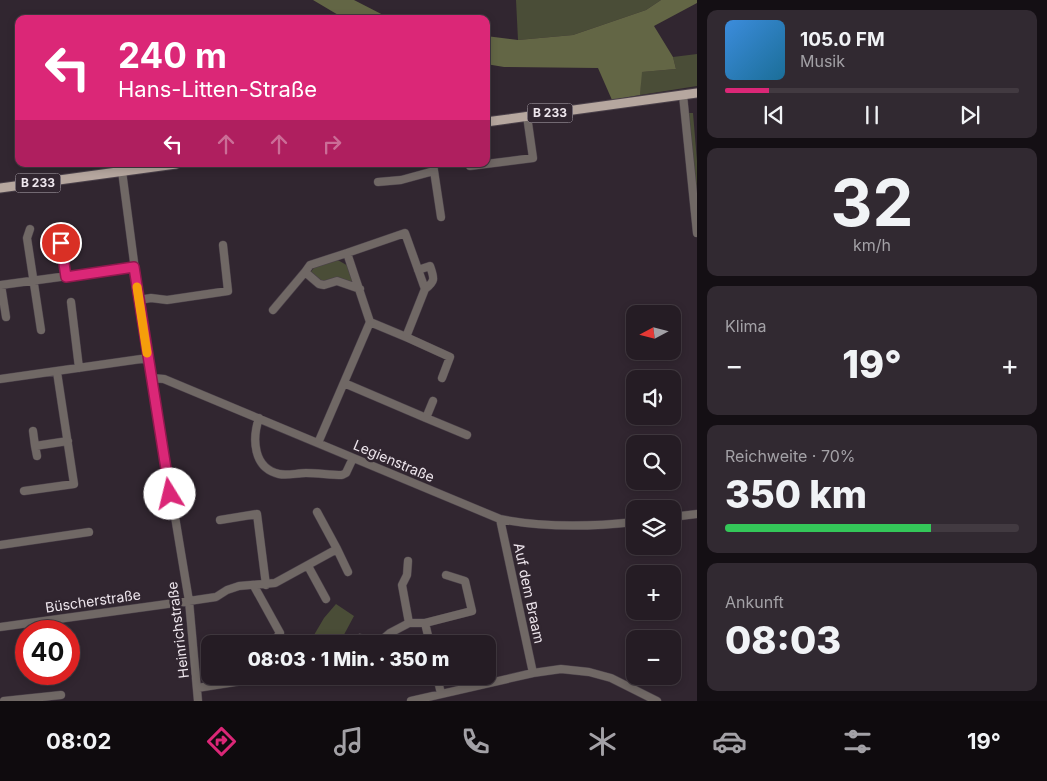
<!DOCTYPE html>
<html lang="de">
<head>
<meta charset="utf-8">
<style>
  :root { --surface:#251c24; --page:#312931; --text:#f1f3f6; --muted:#a3a1a6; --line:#423a41; --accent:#db2777 }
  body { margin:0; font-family:Inter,sans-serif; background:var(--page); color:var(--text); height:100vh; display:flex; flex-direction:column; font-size:19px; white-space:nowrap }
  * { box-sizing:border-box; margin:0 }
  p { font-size:16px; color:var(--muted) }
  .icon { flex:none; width:28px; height:28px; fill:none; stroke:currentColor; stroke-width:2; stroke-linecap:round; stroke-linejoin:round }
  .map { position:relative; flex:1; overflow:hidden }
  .panel { display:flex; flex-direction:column; gap:10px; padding:10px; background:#140f14; width:350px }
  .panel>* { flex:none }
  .banner { position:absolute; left:15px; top:15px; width:475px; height:152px; border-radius:10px; box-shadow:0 2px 8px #0003,0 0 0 1px var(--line); background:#db2777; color:#fff; overflow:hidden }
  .needle { width:32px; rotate:263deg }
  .buttons { position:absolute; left:626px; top:305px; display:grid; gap:10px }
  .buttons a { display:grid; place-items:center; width:55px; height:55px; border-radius:10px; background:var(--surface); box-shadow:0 2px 8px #0003,0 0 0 1px var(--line); font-size:25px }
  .speed { position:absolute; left:15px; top:620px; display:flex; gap:10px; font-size:25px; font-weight:700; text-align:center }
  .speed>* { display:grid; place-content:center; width:65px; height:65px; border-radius:50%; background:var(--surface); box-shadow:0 2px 8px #0003,0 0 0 1px var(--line); line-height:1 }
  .speed .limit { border:8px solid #d22; background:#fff; color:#111 }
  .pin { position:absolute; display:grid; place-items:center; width:42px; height:42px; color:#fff; margin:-21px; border:2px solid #fff; border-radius:50%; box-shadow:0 1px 5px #0007 }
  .me { position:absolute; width:55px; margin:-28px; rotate:351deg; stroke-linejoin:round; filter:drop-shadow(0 0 4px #0008) }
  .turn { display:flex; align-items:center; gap:18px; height:105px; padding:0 20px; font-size:22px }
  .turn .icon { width:65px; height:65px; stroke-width:2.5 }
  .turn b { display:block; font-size:35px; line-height:42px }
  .lanes { display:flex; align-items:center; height:48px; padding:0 20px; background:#0003; justify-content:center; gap:25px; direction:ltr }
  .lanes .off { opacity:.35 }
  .big { font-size:38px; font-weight:800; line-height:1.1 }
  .panel .tile { flex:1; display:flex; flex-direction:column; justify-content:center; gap:8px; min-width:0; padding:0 18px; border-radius:10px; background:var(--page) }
  .panel .dial { align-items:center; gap:0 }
  .dial b { font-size:65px; line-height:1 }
  .song { display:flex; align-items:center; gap:15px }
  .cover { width:60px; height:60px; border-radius:8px; background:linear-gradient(135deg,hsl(210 70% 55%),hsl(200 70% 35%)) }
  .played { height:5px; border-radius:2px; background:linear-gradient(90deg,var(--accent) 15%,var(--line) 15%) }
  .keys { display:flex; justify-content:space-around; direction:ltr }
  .heat { display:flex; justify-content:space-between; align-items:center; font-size:28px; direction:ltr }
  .charge { height:8px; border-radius:4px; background:linear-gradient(90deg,#34c759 70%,var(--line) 0) }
  .trip { position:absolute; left:201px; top:635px; width:295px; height:50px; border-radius:10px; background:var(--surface); box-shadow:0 2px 8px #0003,0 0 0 1px var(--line); font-weight:800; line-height:50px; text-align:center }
  .menu { display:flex; height:80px; justify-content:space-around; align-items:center; background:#0f0b0e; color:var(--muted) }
  .menu .icon { width:35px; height:35px }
  .menu .on { color:var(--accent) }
  .menu b { font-size:22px; color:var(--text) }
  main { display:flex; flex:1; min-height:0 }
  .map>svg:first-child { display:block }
</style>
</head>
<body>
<main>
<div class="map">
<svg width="697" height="701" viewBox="0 0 697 701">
  <rect width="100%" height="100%" fill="#312630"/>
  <path fill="#4a4d37" d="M516,0H661L646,10L573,35L518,40Z
    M697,54V86L640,95L641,72L676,69L673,57Z
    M688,113H693L697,161V206Z
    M336,259L350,267L356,284L324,283L310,273L316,265Z
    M336,604L354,616L339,644H320L314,635L324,618Z"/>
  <path fill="#636645" d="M313,0H354L391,19H345Z
    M661,0H697V3L654,26L673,57L676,69L642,72L640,95L612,100L598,68L504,67L486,64V36L518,40L573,35L646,10Z"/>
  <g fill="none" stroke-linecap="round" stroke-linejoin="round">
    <g stroke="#4b414a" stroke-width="9">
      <path id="minor" d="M683,95L697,233
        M433,164L441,217
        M470,166L533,158L527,116
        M122,171L139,300L189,601L198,701
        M378,182L401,180L434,171
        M30,229L27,238L41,330
        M61,243L66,277
        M347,253L405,233L425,289L406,337L450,357L442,378
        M418,270L430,266C434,278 436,281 425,289
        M139,300L151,298L167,300L228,291L223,245
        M71,302L79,368
        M273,310L305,272
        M6,317L1,285L134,267
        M370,322L406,337
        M152,378L164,379L500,519C545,528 589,527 635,522
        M0,379L148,358
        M344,383L426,418L433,401
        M259,418C252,439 253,468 279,474C287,476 297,473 306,473C318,473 330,475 342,475L346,473L353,458
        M426,418L467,435
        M33,431L35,446L68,441
        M318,443L370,322L347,253L310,265L305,272L319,284L324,285L337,281L360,289
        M35,446L37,456
        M24,491L74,484L57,372
        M672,517L697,514
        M500,519L533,673
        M220,520L257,514L266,585
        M0,545L89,532
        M337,549L348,572
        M408,561L407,575L402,585L409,623
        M308,566L326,599
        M254,586L280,633L272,644
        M425,623L430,644
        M0,627L189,601L216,597L227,590L239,586L275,583L337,549L317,512
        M360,638L369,644
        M377,644L390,633L409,623H425L472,611L465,581L446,575
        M437,676L441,694
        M469,676L472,687
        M197,688L248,680L251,676
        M4,701L61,695
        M411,701L533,673L561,669L589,672L611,678L657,701"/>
    </g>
    <g stroke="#4b414a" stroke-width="11">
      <path id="major" d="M486,122L697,93
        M0,188L176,164"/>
    </g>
    <use href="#minor" stroke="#706865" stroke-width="8"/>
    <use href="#major" stroke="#b6a79f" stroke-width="9"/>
  </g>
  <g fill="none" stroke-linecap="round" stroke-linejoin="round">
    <g stroke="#8e194d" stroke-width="12">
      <path id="route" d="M61,243L66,277L134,267L170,494"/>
    </g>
    <use href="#route" stroke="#db2777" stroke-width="9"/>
    <path stroke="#f59e0b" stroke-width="9" d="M137,287L147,353"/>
  </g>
  <g text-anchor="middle" stroke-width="5" stroke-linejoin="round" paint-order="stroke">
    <g fill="#312630" stroke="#b5acb4" stroke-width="1">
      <rect x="527.5" y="103.5" width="45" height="19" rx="4"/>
      <rect x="15.5" y="173.5" width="45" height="19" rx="4"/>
    </g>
    <g font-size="12" font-weight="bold" fill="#eee6ed">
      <text x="550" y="117">B 233</text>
      <text x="38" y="187">B 233</text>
    </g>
    <g font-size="14" fill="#eee6ed" stroke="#312630">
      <text transform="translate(394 461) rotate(23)" y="5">Legienstraße</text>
      <text transform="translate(529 593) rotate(78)" y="5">Auf dem Braam</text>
      <text transform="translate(93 601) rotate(-8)" y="5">Büscherstraße</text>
      <text transform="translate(178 630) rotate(-97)" y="5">Heinrichstraße</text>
    </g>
  </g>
</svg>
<div class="buttons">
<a><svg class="needle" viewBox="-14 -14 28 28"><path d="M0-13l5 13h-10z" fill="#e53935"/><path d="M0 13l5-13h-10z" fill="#a3a1a6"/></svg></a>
<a><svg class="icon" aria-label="sound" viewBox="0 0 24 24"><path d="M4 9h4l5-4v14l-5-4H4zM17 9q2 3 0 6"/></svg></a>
<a><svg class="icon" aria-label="search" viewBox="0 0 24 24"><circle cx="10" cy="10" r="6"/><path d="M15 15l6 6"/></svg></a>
<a><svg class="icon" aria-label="layers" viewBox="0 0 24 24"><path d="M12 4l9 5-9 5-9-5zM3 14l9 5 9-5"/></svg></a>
<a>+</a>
<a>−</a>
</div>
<div class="speed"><div class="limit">40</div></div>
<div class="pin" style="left:61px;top:243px;background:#d93025"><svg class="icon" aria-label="arrive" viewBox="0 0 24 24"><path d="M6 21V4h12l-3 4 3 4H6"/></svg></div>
<svg class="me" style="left:170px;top:494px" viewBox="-20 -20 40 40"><circle r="19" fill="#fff"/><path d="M0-13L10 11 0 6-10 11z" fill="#db2777"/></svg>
<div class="trip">08:03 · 1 Min. · 350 m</div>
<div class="banner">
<div class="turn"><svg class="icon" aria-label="left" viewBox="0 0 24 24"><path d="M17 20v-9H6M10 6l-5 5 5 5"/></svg><div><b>240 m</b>Hans-Litten-Straße</div></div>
<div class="lanes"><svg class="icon" aria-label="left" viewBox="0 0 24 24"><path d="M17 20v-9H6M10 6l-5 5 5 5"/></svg><svg class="icon off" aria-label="ahead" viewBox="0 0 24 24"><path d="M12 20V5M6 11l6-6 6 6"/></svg><svg class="icon off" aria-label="ahead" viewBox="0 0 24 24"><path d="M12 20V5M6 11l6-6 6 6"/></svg><svg class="icon off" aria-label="right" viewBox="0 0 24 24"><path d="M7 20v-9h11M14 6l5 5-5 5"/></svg></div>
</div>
</div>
<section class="panel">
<div class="tile">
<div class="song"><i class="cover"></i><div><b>105.0 FM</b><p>Musik</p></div></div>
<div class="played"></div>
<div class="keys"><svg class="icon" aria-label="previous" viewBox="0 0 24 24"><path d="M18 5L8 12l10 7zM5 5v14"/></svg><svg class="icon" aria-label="pause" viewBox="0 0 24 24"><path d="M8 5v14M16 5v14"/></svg><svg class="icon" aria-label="next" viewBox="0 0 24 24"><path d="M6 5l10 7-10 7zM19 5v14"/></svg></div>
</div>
<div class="tile dial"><b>32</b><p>km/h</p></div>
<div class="tile"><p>Klima</p>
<div class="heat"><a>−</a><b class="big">19°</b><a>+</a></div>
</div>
<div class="tile"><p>Reichweite · 70%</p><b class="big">350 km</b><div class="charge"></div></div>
<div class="tile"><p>Ankunft</p><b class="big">08:03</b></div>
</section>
</main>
<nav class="menu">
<b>08:02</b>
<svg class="icon on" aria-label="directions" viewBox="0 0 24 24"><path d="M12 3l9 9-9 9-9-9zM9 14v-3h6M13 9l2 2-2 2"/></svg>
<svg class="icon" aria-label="music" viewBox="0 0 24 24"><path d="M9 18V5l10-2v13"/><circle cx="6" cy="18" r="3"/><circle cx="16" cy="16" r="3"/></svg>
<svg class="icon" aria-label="phone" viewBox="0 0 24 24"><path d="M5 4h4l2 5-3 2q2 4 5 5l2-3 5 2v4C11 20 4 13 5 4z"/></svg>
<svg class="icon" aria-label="climate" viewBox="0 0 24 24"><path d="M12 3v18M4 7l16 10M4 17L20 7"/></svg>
<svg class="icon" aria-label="car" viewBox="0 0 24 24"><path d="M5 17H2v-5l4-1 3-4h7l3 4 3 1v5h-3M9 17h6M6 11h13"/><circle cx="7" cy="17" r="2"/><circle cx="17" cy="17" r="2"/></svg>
<svg class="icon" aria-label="filters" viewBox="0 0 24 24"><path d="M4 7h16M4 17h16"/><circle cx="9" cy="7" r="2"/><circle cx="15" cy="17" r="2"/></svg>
<b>19°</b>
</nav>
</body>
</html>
